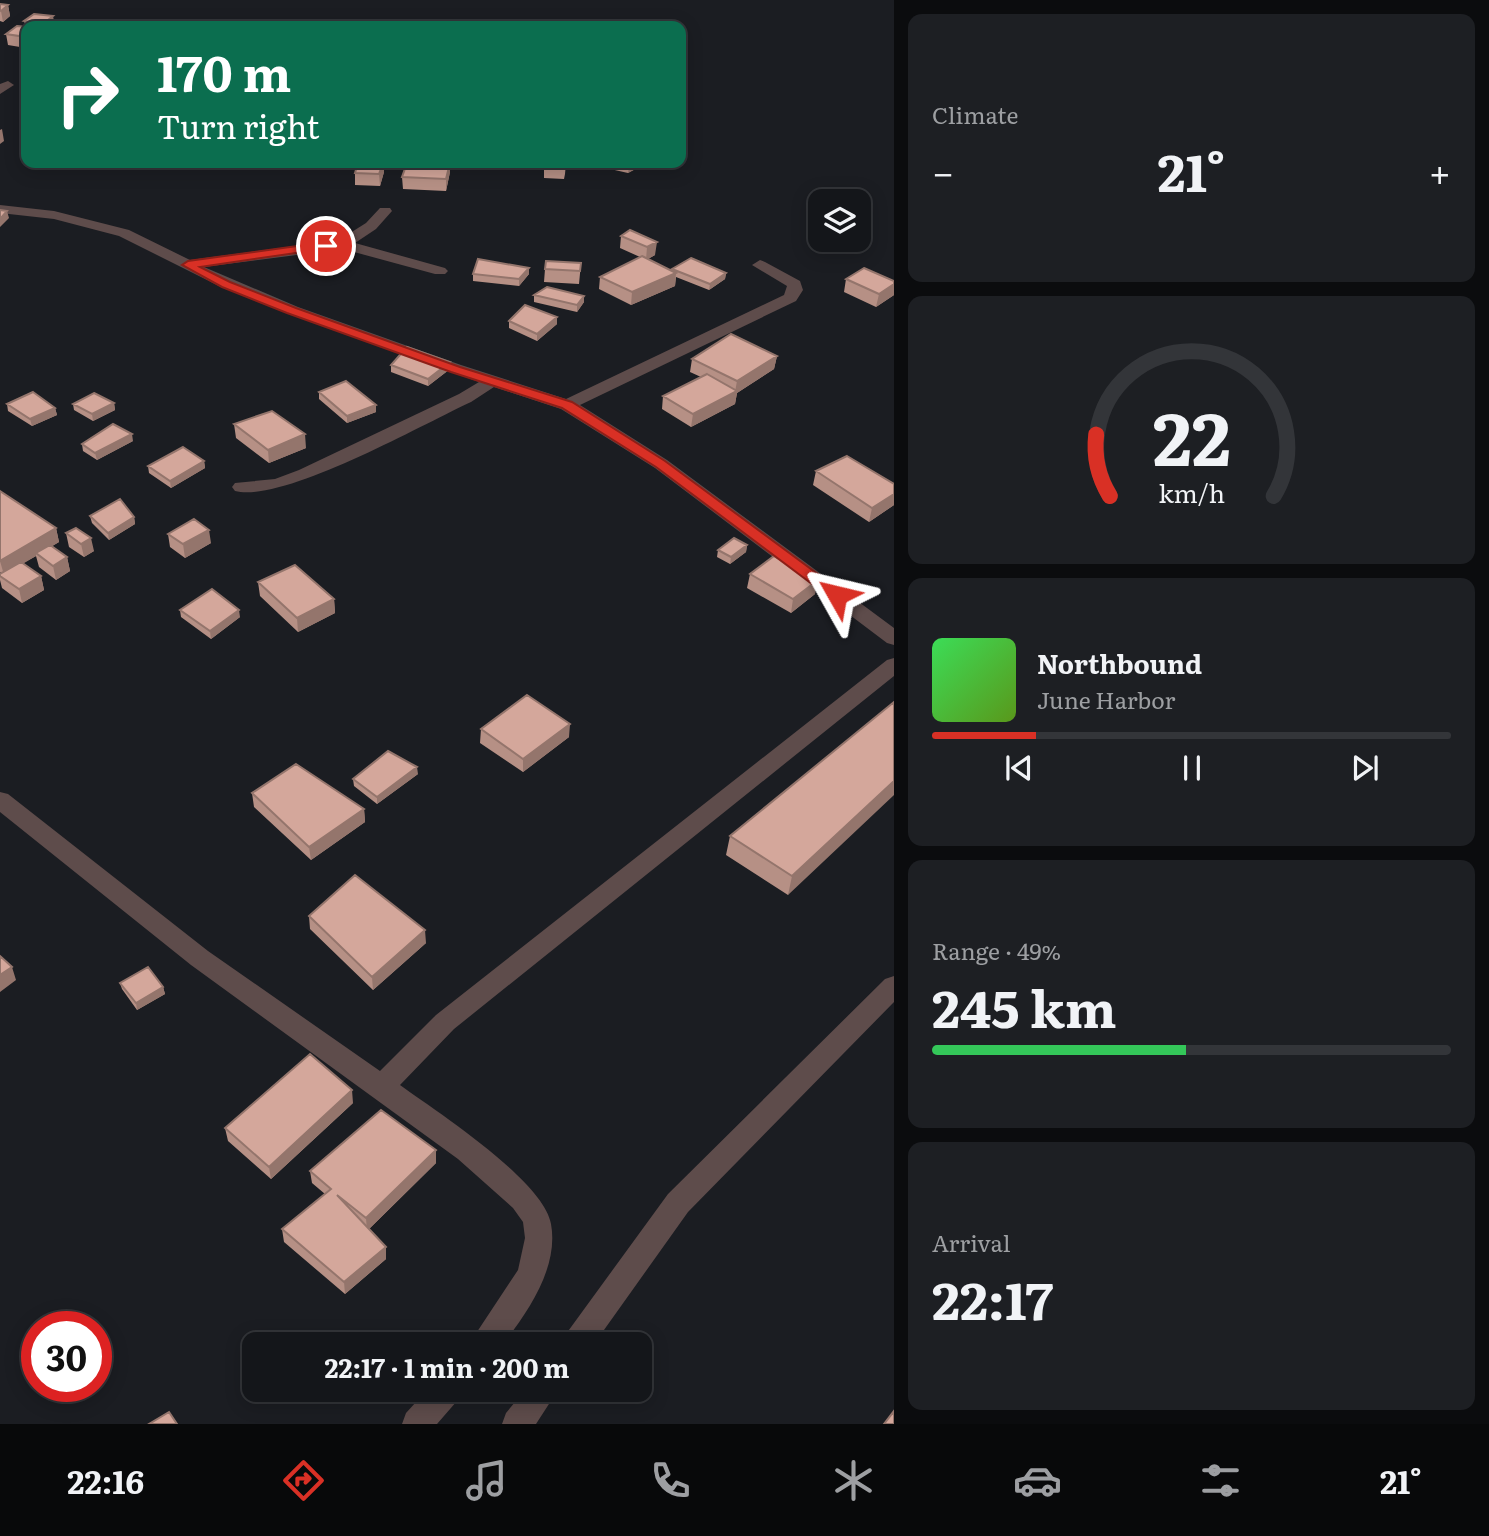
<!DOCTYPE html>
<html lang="en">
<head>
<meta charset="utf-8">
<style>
  :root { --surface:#14161a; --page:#1d1f23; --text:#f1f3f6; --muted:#9d9fa2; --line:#333539; --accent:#d93025 }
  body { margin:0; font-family:Literata,serif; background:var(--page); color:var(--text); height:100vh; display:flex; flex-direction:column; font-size:26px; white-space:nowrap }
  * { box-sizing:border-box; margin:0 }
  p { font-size:23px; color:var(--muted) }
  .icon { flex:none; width:38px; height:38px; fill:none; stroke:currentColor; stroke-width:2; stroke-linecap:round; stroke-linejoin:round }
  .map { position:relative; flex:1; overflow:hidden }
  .details { display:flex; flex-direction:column; gap:14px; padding:14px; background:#0b0c0e; width:595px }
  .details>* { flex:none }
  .guide { position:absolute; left:21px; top:21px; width:665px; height:147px; border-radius:14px; box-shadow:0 4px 18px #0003,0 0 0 2px var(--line); background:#0b6e4f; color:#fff; overflow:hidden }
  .fabs { position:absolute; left:808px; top:189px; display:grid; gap:14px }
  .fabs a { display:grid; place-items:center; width:63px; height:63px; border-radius:14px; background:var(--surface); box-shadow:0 4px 18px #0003,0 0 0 2px var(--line); font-size:35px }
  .speed { position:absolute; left:21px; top:1311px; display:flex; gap:14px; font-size:35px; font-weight:700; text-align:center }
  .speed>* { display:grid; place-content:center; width:91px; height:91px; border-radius:50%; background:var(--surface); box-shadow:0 4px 18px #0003,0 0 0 2px var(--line); line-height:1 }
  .speed .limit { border:10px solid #d22; background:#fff; color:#111 }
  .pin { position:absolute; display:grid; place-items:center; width:60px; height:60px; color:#fff; margin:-30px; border:4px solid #fff; border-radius:50%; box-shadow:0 2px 7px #0007 }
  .me { position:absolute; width:77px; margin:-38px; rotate:307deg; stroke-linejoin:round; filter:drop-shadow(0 0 5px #0008) }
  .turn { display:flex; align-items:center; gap:24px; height:147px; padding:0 21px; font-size:32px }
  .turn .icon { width:91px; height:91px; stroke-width:2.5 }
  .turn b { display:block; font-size:49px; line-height:60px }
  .big { font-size:52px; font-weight:700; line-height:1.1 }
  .details .card { flex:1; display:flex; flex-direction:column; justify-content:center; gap:10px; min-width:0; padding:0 24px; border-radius:14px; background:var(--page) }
  .details .dial { align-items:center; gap:0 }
  .dial svg { height:182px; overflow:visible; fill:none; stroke:var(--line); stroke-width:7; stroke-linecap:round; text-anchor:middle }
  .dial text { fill:var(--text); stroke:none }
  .song { display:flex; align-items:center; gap:21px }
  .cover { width:84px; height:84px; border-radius:10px; background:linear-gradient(135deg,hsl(130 70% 55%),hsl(90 70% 35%)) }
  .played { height:7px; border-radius:4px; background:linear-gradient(90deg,var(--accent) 20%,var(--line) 20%) }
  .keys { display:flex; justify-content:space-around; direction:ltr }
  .heat { display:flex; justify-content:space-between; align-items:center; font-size:38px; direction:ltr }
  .charge { height:10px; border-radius:5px; background:linear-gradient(90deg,#34c759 49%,var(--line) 0) }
  .trip { position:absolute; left:242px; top:1332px; width:410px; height:70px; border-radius:14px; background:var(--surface); box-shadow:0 4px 18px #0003,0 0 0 2px var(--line); font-weight:700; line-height:70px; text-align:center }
  .tab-bar { display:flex; height:112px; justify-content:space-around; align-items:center; background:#08090a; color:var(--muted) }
  .tab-bar .icon { width:49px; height:49px }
  .tab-bar .on { color:var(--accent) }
  .tab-bar b { font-size:32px; color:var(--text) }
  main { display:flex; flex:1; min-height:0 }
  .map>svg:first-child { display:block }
</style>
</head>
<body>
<main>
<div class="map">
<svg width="894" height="1424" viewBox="0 0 894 1424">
  <rect width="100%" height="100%" fill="#1b1d22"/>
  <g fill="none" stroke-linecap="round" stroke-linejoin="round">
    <path fill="#5e4c4b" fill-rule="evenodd" d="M8,81L14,85L0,94V84Z
      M0,205L54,211L129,230L190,260L339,240L366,223L380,208H390L392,211L376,229L355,243L445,268L448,271L445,274H435L343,249L204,267L298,307L461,365L566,399L784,295L787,286L752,265L760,260L765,262L800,281L803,290L796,301L580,405L667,460L894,628V645L887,643L655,468L561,409L494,387L471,402C421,425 284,503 235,491L232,487L235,483L275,479L299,470L459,394L479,382L221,287L119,236L54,219L0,213Z
      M894,658V676L454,1029L400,1085C436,1111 544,1181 551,1224C559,1267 528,1312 503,1344H469L518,1270L525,1238L523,1222L513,1208L458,1159L191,965L0,812V792L8,794L208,951L380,1071L436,1015L887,660Z
      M894,976V1002L688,1212L594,1344H561L566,1334L668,1194L885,979Z
      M427,1390H461L457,1401L437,1424H402L406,1413Z
      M525,1390H558L536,1424H502L506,1413Z"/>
  </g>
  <path fill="#b69085" d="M0,4L8,5L10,16L3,22L0,21Z
    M53,16L54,26H26V48L8,45L6,34L26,27L24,21Z
    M358,163H384V172L380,186L355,185V173Z
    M407,163H450V172L446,191L403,189L402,177Z
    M495,163H566L565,174L564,179L544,178V169L495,165Z
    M588,163H641V166L628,173L588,164Z
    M630,230L655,255L648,259L672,271V269L726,273L725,279L709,290L676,277L675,286L631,305L599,289L600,277L640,257L620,248L621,236Z
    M581,263L579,284L544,282L545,269Z
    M529,268V274L519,286L473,281V274Z
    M846,279L894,281V295L876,307L844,292Z
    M534,295L584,302L577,312L534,302Z
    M557,317V324L537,341L509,328V321Z
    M777,356L774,369L737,393L735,404L691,427L662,409L663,396L701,377L690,372L692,359Z
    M450,362V369L428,386L391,372V365Z
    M319,392L376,412L347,423L319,399Z
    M114,403L115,410L93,421L74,410L73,404Z
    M7,404L55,408L57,415L32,426L8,411Z
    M234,424L306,448L269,463L236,438Z
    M133,441L97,460L83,451L82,444Z
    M204,461L205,468L171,488L149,473L148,466Z
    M816,471L894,484V505L869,522L813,485Z
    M0,491L56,528L59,542L52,546L67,557L70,571L56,580L39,567L36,556L23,563L41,576L44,590L22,603L2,588L0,580V574L1,573L0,572Z
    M90,516L134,517L135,524L109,540L92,523Z
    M66,533L94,551L84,557L69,547Z
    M168,534L211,543L185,558L170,547Z
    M747,545L746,552L730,564L717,557L718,550Z
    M750,574L815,594L791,613L747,588Z
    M258,582L334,599L335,613L298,632L260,596Z
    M180,610L240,617L211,639L181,617Z
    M894,702L788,895L726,855L730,836Z
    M481,729L569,737L523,772L480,743Z
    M418,774L377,804L354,786L353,779Z
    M252,793L364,809L365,822L311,860L254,807Z
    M309,916L426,943L373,990L310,929Z
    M120,983L163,987L165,994L137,1010L122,989Z
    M353,1103L271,1179L228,1141L225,1128Z
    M436,1150V1163L369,1229L386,1247V1259L345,1294L284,1242L282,1229L325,1194L312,1183L310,1171Z"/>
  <path fill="#94756c" d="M8,5L10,16L3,22L1,11Z
    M53,16L54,26H43V24Z
    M2,129L4,141L0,144V130Z
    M383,163H384V172L380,186L379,174Z
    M450,163V172L446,191V179Z
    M636,163H641V166L628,173L629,167Z
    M7,211L9,218L0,227V219Z
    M657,242L655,255L646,260L647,247Z
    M529,268V274L519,286V279Z
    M676,273L675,286L631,305L632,292Z
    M726,273L725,279L709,290L710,284Z
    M894,284V295L876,307L879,294Z
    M584,296V302L577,312V305Z
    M557,317V324L537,341V334Z
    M777,356L774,369L737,393L735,404L691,427L693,414L735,392L737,381Z
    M450,362V369L428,386V379Z
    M114,403L115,410L93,421L92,414Z
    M376,405V412L347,423V416Z
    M55,408L57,415L32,426L30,419Z
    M132,434L133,441L97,460L95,453Z
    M305,434L306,448L269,463L268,450Z
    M204,461L205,468L171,488L170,481Z
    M894,494V505L869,522L872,508Z
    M134,517L135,524L109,540L108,533Z
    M56,528L59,542L38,555L36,553V556L4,575L0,561Z
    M209,530L211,543L185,558L183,544Z
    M91,538L94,551L84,557L81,544Z
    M747,545L746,552L730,564L731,557Z
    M67,557L70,571L56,580L53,566Z
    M41,576L44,590L22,603L19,589Z
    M818,580L815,594L791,613L793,599Z
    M334,599L335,613L298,632L297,618Z
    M239,610L240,617L211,639L210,631Z
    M570,724L569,737L523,772V759Z
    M417,767L418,774L377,804V797Z
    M894,781V795L788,895L792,876Z
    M364,809L365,822L311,860L309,847Z
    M425,930L426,943L373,990L372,977Z
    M12,967L16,980L0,992V975Z
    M163,987L165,994L137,1010L136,1003Z
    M352,1090L353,1103L271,1179L269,1167Z
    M436,1150V1163L367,1231L366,1218Z
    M386,1247V1259L345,1294L344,1282Z"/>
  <path fill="#d4a79b" stroke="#94756c" stroke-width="2" d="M0,4L8,5L1,11L0,10Z
    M34,14L53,16L43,24L24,21Z
    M17,26L26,27V37L6,34Z
    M358,163H383L379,174L355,173Z
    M407,163H450L446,179L402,177Z
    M545,163H566L565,167L545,166Z
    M610,163H636L629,167Z
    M0,210L7,211L0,219Z
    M630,230L657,242L647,247L621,236Z
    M642,256L676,273L632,292L600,277Z
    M691,258L726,273L710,284L672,269Z
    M478,259L529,268L519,279L473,274Z
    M546,261L581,263L580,271L545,269Z
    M864,268L894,281V284L879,294L846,279Z
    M547,287L584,296L577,305L534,295Z
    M525,305L557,317L537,334L509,321Z
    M731,334L777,356L737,381L692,359Z
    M407,347L450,362L428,379L391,365Z
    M707,374L737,391L693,414L663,396Z
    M346,381L376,405L347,416L319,392Z
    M33,392L55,408L30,419L7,404Z
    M94,393L114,403L92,414L73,404Z
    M272,411L305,434L268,450L234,424Z
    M113,424L132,434L95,453L82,444Z
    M183,447L204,461L170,481L148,466Z
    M847,456L894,484V494L872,508L816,471Z
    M0,491L56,528L0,561Z
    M120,499L134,517L108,533L90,516Z
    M194,519L209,530L183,544L168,534Z
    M76,528L91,538L81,544L66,533Z
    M734,538L747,545L731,557L718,550Z
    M50,545L67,557L53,566L36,553Z
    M774,556L818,580L793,599L750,574Z
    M21,562L41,576L19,589L0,576V574Z
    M295,565L334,599L297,618L258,582Z
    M212,589L239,610L210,631L180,610Z
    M527,695L570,724L523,759L481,729Z
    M894,702V781L792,876L730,836Z
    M388,751L417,767L377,797L353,779Z
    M296,764L364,809L309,847L252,793Z
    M355,875L425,930L372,977L309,916Z
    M0,956L12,967L0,975Z
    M148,967L163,987L136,1003L120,983Z
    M310,1054L352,1090L269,1167L225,1128Z
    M381,1110L436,1150L366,1218L337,1195L386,1247L344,1282L282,1229L331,1189L310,1171Z
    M894,1411V1424H884Z
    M169,1412L177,1424H149Z"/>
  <path fill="#d93025" stroke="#8d1f18" stroke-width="2" d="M326,242L332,246L330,248L200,267L230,282L296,308L460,367L572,402L665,461L842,592L844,595L842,599H832L656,467L562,408L451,372L287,313L222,287L182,265L188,261Z"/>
</svg>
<div class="fabs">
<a><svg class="icon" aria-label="layers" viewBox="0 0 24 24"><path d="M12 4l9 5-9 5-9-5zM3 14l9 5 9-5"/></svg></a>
</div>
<div class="speed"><div class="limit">30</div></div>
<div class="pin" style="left:326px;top:246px;background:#d93025"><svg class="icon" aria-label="arrive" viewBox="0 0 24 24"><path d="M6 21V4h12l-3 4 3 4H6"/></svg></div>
<svg class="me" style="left:837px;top:595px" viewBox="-20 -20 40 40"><path d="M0-17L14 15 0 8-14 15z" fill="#d93025" stroke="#fff" stroke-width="4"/></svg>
<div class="trip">22:17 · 1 min · 200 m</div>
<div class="guide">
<div class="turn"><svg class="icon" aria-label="right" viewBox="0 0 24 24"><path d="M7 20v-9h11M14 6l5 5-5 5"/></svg><div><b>170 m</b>Turn right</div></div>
</div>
</div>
<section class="details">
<div class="card"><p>Climate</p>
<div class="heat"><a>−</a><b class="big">21°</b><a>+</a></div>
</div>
<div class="card dial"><svg viewBox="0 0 100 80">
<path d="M14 69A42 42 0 1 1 86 69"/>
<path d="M14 69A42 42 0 0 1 8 42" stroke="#d93025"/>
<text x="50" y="56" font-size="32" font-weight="700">22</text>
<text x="50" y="72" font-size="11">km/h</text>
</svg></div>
<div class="card">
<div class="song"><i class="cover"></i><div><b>Northbound</b><p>June Harbor</p></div></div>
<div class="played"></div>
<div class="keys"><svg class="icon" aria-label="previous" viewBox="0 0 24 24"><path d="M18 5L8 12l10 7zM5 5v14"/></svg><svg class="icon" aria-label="pause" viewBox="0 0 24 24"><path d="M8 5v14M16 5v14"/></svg><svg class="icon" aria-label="next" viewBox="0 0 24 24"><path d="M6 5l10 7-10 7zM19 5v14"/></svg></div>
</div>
<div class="card"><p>Range · 49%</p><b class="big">245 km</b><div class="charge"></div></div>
<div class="card"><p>Arrival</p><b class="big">22:17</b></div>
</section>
</main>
<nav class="tab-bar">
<b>22:16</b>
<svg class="icon on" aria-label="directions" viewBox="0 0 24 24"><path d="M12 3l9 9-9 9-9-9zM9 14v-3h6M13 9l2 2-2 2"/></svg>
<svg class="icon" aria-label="music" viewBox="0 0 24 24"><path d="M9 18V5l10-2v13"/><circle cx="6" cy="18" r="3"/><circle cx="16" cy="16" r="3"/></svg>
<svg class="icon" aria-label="phone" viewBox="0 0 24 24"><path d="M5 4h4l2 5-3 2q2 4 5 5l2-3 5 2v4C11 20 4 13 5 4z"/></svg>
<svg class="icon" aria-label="climate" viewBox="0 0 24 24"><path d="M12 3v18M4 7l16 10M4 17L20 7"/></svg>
<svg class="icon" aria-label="car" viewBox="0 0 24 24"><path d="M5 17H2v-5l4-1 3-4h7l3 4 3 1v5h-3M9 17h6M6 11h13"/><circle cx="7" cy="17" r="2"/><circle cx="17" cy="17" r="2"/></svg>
<svg class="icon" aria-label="filters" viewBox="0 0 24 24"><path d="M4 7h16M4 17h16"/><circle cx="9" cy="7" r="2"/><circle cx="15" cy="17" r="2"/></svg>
<b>21°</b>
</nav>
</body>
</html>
